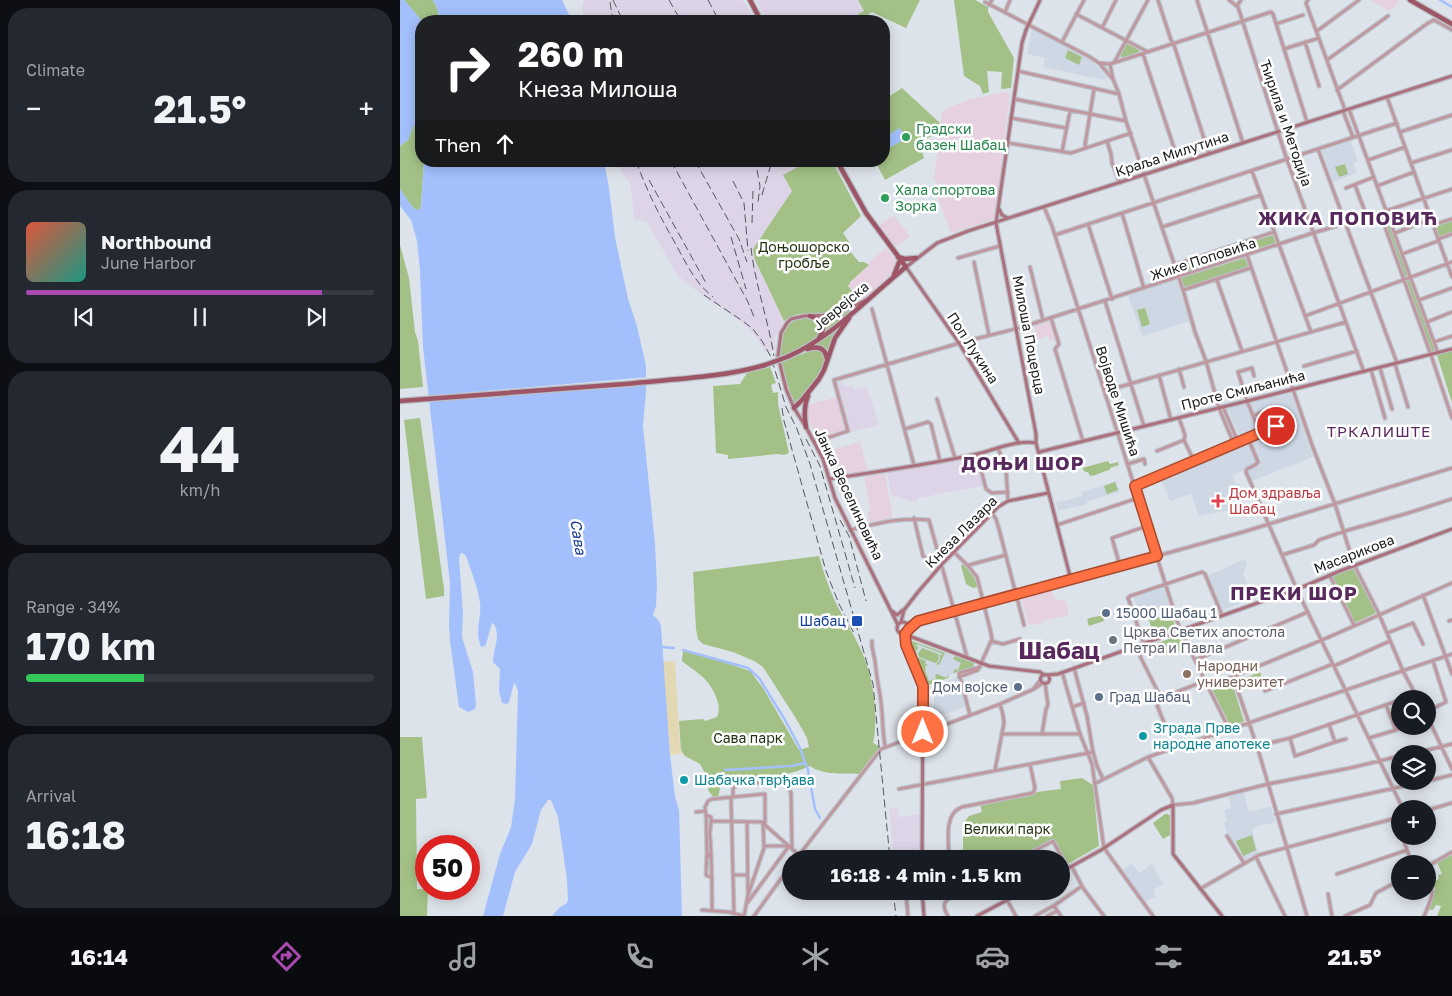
<!DOCTYPE html>
<html lang="en">
<head>
<meta charset="utf-8">
<style>
  :root { --surface:#171b24; --page:#242831; --text:#f1f3f6; --muted:#9ea1a6; --line:#363941; --accent:#a849b2 }
  body { margin:0; font-family:"Golos Text",sans-serif; background:var(--page); color:var(--text); height:100vh; display:flex; flex-direction:column; font-size:19px; white-space:nowrap }
  * { box-sizing:border-box; margin:0 }
  p { font-size:16px; color:var(--muted) }
  .icon { flex:none; width:28px; height:28px; fill:none; stroke:currentColor; stroke-width:2; stroke-linecap:round; stroke-linejoin:round }
  .map { position:relative; flex:1; overflow:hidden }
  .drawer { display:flex; flex-direction:column; gap:8px; padding:8px; background:#0d0f14; width:400px }
  .drawer>* { flex:none }
  .guide { position:absolute; left:15px; top:15px; width:475px; height:152px; border-radius:20px; box-shadow:0 2px 12px #0003; background:#202124; color:#fff; overflow:hidden }
  .buttons { position:absolute; left:991px; top:690px; display:grid; gap:10px }
  .buttons a { display:grid; place-items:center; width:45px; height:45px; border-radius:50%; background:var(--surface); box-shadow:0 2px 12px #0003; font-size:25px }
  .speed { position:absolute; left:15px; top:835px; display:flex; gap:10px; font-size:25px; font-weight:700; text-align:center }
  .speed>* { display:grid; place-content:center; width:65px; height:65px; border-radius:50%; background:var(--surface); box-shadow:0 2px 12px #0003; line-height:1 }
  .speed .limit { border:8px solid #d22; background:#fff; color:#111 }
  .pin { position:absolute; display:grid; place-items:center; width:42px; height:42px; color:#fff; margin:-21px; border:2px solid #fff; border-radius:50%; box-shadow:0 1px 5px #0007 }
  .me { position:absolute; width:55px; margin:-28px; rotate:0deg; stroke-linejoin:round; filter:drop-shadow(0 0 4px #0008) }
  .turn { display:flex; align-items:center; gap:18px; height:105px; padding:0 20px; font-size:22px }
  .turn .icon { width:65px; height:65px; stroke-width:2.5 }
  .turn b { display:block; font-size:35px; line-height:42px }
  .then { display:flex; align-items:center; height:48px; padding:0 20px; background:#0003; gap:10px; font-size:19px }
  .big { font-size:38px; font-weight:700; line-height:1.1 }
  .drawer .tile { flex:1; display:flex; flex-direction:column; justify-content:center; gap:8px; min-width:0; padding:0 18px; border-radius:20px; background:var(--page) }
  .drawer .dial { align-items:center; gap:0 }
  .dial b { font-size:65px; line-height:1 }
  .song { display:flex; align-items:center; gap:15px }
  .cover { width:60px; height:60px; border-radius:8px; background:linear-gradient(135deg,hsl(10 70% 55%),hsl(170 70% 35%)) }
  .played { height:5px; border-radius:2px; background:linear-gradient(90deg,var(--accent) 85%,var(--line) 85%) }
  .keys { display:flex; justify-content:space-around; direction:ltr }
  .heat { display:flex; justify-content:space-between; align-items:center; font-size:28px; direction:ltr }
  .charge { height:8px; border-radius:4px; background:linear-gradient(90deg,#34c759 34%,var(--line) 0) }
  .trip { position:absolute; left:382px; top:850px; width:288px; height:50px; border-radius:25px; background:var(--surface); box-shadow:0 2px 12px #0003; font-weight:700; line-height:50px; text-align:center }
  .tabs { display:flex; height:80px; justify-content:space-around; align-items:center; background:#090b0e; color:var(--muted) }
  .tabs .icon { width:35px; height:35px }
  .tabs .current { color:var(--accent) }
  .tabs b { font-size:22px; color:var(--text) }
  main { display:flex; flex:1; min-height:0 }
  .map>svg:first-child { display:block }
</style>
</head>
<body>
<main>
<section class="drawer">
<div class="tile"><p>Climate</p>
<div class="heat"><a>−</a><b class="big">21.5°</b><a>+</a></div>
</div>
<div class="tile">
<div class="song"><i class="cover"></i><div><b>Northbound</b><p>June Harbor</p></div></div>
<div class="played"></div>
<div class="keys"><svg class="icon" aria-label="previous" viewBox="0 0 24 24"><path d="M18 5L8 12l10 7zM5 5v14"/></svg><svg class="icon" aria-label="pause" viewBox="0 0 24 24"><path d="M8 5v14M16 5v14"/></svg><svg class="icon" aria-label="next" viewBox="0 0 24 24"><path d="M6 5l10 7-10 7zM19 5v14"/></svg></div>
</div>
<div class="tile dial"><b>44</b><p>km/h</p></div>
<div class="tile"><p>Range · 34%</p><b class="big">170 km</b><div class="charge"></div></div>
<div class="tile"><p>Arrival</p><b class="big">16:18</b></div>
</section>
<div class="map">
<svg width="1052" height="916" viewBox="0 0 1052 916">
  <rect width="100%" height="100%" fill="#dde3ea"/>
  <path fill="#e6d1e0" d="M970,0H997L1000,2L989,11Z
    M603,92L610,94L595,219L551,233L535,189L538,184L534,179L542,112L547,108L568,100Z
    M494,215L510,237L496,247L479,225Z
    M486,248L498,264L494,271L486,278L483,283H480L464,300L456,302V296L449,289L448,286L449,282L468,266L467,264Z
    M650,319L657,339L650,341L648,336L638,339L634,325Z
    M441,396L451,432L421,441L411,426L408,415V407L410,404Z
    M460,442L468,472L438,475L435,474L432,470L425,452Z
    M485,473L493,518L471,523L469,521L468,512L471,511L464,477Z
    M651,589L655,600L658,601L665,599L669,612L667,616L642,621V623L635,625L634,623L630,625L628,623L622,599Z"/>
  <path fill="#ddd4e8" d="M184,0H343L355,21H184L182,6Z
    M356,0H458L464,11L445,21H368Z
    M214,161H410L392,191L353,249L355,260L384,321L375,339L376,350L365,352L359,342L351,331L342,322L310,301L278,276L247,222L234,219L231,186Z
    M442,380L444,387L452,385L454,390L467,387L479,425L451,432L436,382Z
    M577,456L583,486L518,498V501L511,502L497,496L492,497L487,472Z
    M498,808L499,817L520,814L519,849L508,852L510,859H494L489,809Z"/>
  <path fill="#ced8e5" d="M632,29L691,60L708,78L704,80L643,67L645,58L627,54Z
    M951,141L958,161L953,163L957,173L933,182L922,151Z
    M774,280L777,281L790,321L742,336L728,295Z
    M891,393L913,457L852,481L846,470L832,475L835,484L839,483L845,507L799,516L791,494L770,501L760,478L842,443L827,407Z
    M716,481L720,492L687,501V504L658,511L656,502L667,500L682,496L681,492Z
    M845,559L847,565L843,574L844,576L853,598L822,611L807,576Z
    M763,585L773,619L766,621L764,615L749,620L748,618L745,619L743,613L739,614L733,595Z
    M512,641L574,663L573,668L552,674L548,678L528,685L511,644Z
    M559,677L567,706L534,718V685Z
    M843,791L849,812L871,806L875,822L852,828L858,853L843,860L827,834L824,823L827,821L824,810L831,808L828,795Z
    M732,863L739,873L752,864L763,884L753,890L756,897L745,901L722,870Z"/>
  <path fill="#a3c187" d="M4,0H33L37,8L40,21H22Z
    M458,0H520L506,28L472,12L459,21H445L464,11Z
    M554,0H575L588,7V12L614,58L611,88L601,89L602,72L587,71L589,92L583,94L580,86L564,76Z
    M726,44H728L739,50V52L723,58L721,57L720,55Z
    M668,50L682,57L679,65L665,58Z
    M502,88L541,124L540,132L519,142L524,158L485,180L475,161H484V100Z
    M14,124L21,139V161H24L21,206L19,210H16L8,202L0,189V146L8,140Z
    M409,161H432L461,216L443,233L451,245L448,249L459,262H464L469,265L450,282V283L448,286L457,298L455,304L443,310L425,314H398L384,321L355,260L353,249L392,191L383,175Z
    M945,164L948,174L939,177L935,167Z
    M984,212L986,213L1008,274L1006,276L1004,275L982,215Z
    M1052,220V233L1039,237L1035,225Z
    M873,235L876,244L780,275L777,266Z
    M0,245L9,278L15,332L18,341L23,387L0,389Z
    M845,258L849,268L784,288L781,278Z
    M1008,280H1010L1035,349L1034,351L1032,352L1030,350L1006,281Z
    M459,305L425,333L426,321L429,317Z
    M745,308L750,324L742,327L737,310Z
    M409,317L420,322L422,330C412,345 396,351 380,358C379,334 383,320 409,317Z
    M442,324L428,354L422,347L411,346Z
    M415,349H420C421,350 425,355 425,356C429,369 404,396 395,404L384,377L381,362Z
    M1052,351V403L1037,355Z
    M370,367L376,383L371,385L373,393L378,392V404L389,453L384,455L378,454L328,459V455L316,453L313,386L340,384L347,373Z
    M20,418L44,589V596L26,599L4,420Z
    M708,461L710,464L718,462L719,465L710,468V470C703,471 696,476 690,476L688,472H685L682,468Z
    M715,482L718,490L707,494L704,486Z
    M419,556C423,571 428,585 434,599C442,617 453,632 461,650C473,676 479,715 473,743L479,746V748L459,774C443,773 424,776 410,766C392,774 368,780 348,778C341,777 331,774 325,779C320,782 320,792 318,797L314,798L308,790L311,784L300,764L285,756L281,751L279,721L303,719L305,721L317,717C320,709 319,704 316,697C309,678 297,673 282,661L283,651L320,661L350,671L363,688L399,750L409,747L407,738L397,720L363,667L354,661L333,652L303,644L298,639L296,629L293,572Z
    M563,564L574,577L578,587L573,588L566,584L561,566Z
    M953,568L976,613L954,623L930,576Z
    M765,615L766,621L773,619L776,629L754,637L749,620Z
    M699,616H703L704,621L689,626L687,620L689,618Z
    M778,636L785,648L773,654L771,653L762,656L757,643Z
    M512,641L545,653L539,665L536,664L540,660V654L542,655L543,654L517,644L516,646L519,647L516,651L517,657L526,661L525,664L529,665L525,666L526,669L525,670L529,681L536,678L535,675L537,674L547,678L548,675L549,676L548,678L528,685L511,644Z
    M522,648L538,654C540,658 539,661 535,663L519,657L518,653Z
    M555,656L574,663L573,668L553,673L555,669L558,670L561,663L553,659Z
    M860,672L863,680L848,686L845,678Z
    M828,682L832,683L844,721L832,726L830,725L813,691L814,688Z
    M0,737H22L27,798L16,799L17,889H28L27,916H0Z
    M682,778L693,785L699,846L668,864L654,840L613,859H563V824L569,816L582,812L580,804L629,793L661,789L660,781Z
    M765,814H768L770,816V835L763,839L753,823Z
    M852,835L856,850L843,856L836,841Z
    M1052,855V916H1037L1041,906L1036,905L1033,910L1027,909L1035,889L1032,882L1039,879L1038,875L1042,874L1037,862Z"/>
  <path fill="#e2d9b4" d="M275,661L280,747L283,753L270,755L263,662Z"/>
  <path fill="#a3c0fd" d="M0,0H4L22,21L21,28L17,24L21,36V139L14,125L8,140L0,146Z
    M33,0H162L172,21H40L37,8Z
    M500,128L506,139L485,150L484,137Z
    M24,161H204L209,188L215,237L228,299L237,326L246,366V392L243,426L255,544L257,587L256,606L253,615L259,621L261,626L270,755L275,797L279,810L282,916H152L160,907L166,904L168,900L167,880L158,817L151,800H148L141,810L132,844L115,872L103,916H83L100,854L111,827L115,800L118,691L116,685L114,683L109,702L107,704L102,703L99,691L100,669L93,662C93,649 101,637 94,624L92,623L86,644L85,646L81,647C74,629 82,619 80,603C78,587 71,571 66,556L64,554L61,553L59,558L63,613L62,637L73,672L76,704L75,709L68,712L59,707L50,641L49,626L50,583L23,347L20,271L17,241L11,220L0,206V189L14,209L19,210L21,207Z"/>
  <path fill="#dde3ea" d="M249,377V382L27,400L26,396Z"/>
  <g fill="none" stroke-linecap="round" stroke-linejoin="round">
    <path stroke="#a3c0fd" stroke-width="2.5" d="M1040,0L1052,7
      M261,647L274,648
      M283,650L348,668L359,678L385,720L400,748L408,770L415,809L420,818
      M325,770L391,766L405,763"/>
    <g stroke="#babfc5" stroke-width="5">
      <path id="street" d="M758,0L771,40L774,45L809,154
        M797,0L843,143
        M829,0L838,7L886,157L964,372
        M908,0L906,3L945,110
        M585,2L690,57L699,63L712,78
        M589,5L592,0
        M837,6L841,0
        M605,12L610,0
        M676,14L748,52
        M1034,20L1052,30
        M876,24L903,15
        M702,28L716,0
        M917,31L959,0
        M662,42L684,0
        M905,42L919,86
        M884,49L919,38
        M743,54L779,163
        M927,60L988,16
        M715,61L748,0
        M699,63L710,64L871,12L873,14L907,122
        M710,64L713,79L719,94L726,121L783,290L795,332L806,361L819,408L834,444
        M618,71L719,94
        M937,90L1028,23L1034,20
        M987,97L1052,277
        M614,99L726,121
        M949,109L1038,353
        M943,111L953,137
        M611,118L666,128
        M1000,132L1052,115
        M707,141L711,154L712,163L720,183
        M608,143L671,153L731,133
        M686,148L685,145L694,89
        M918,149L997,363
        M662,152L670,111
        M968,160L1005,147
        M1011,163L1052,150
        M852,171L911,332
        M955,185L967,217
        M977,186L1014,172
        M946,188L974,177
        M644,207L652,226L780,630L829,729
        M722,213L744,288
        M980,213L1031,355L1052,418
        M688,224L712,299
        M1033,225L1052,219
        M762,227L861,195
        M995,233L1031,219
        M655,235L997,123
        M1038,239L1052,234
        M1002,254L1038,241
        M847,255L912,445L935,504L954,565L979,614L1003,671L1018,699
        M558,258L600,246
        M574,262L589,335
        M774,265L874,232
        M630,267L643,320
        M817,280L842,351
        M783,290L850,268
        M1019,300L1052,288
        M705,301L744,426
        M472,309L514,465
        M905,316L1052,262
        M651,318L659,344L655,349L683,441
        M1027,322L1052,312
        M1034,342L1052,336
        M995,364L1008,407
        M904,366L957,351
        M980,368L992,409
        M779,369L784,387
        M971,370L985,418
        M759,375L771,420
        M854,376L852,368L838,372L847,401L860,433
        M705,391L946,322
        M537,399L555,458
        M823,407L838,442
        M853,416L866,410L874,427
        M779,418L785,435L784,440L794,461
        M878,425L848,438L858,462L855,465L847,469L846,472L898,592L1003,809
        M505,429L528,422L531,424L540,461
        M415,442L448,431L434,380L563,342L619,328L913,233L967,217L1052,189
        M598,448L606,469L608,501
        M757,451L784,440
        M577,454L586,489L592,493L608,492
        M728,464L744,459L745,464
        M735,486L848,438
        M592,513L596,519L599,529L624,625
        M514,518L523,556L527,559L538,556
        M657,525L738,498
        M450,530C478,523 500,517 529,520L567,657
        M554,552L569,567L577,577L591,633L592,639L578,670L559,677
        M882,555L914,545L919,540L945,531L1005,514L1052,499
        M569,565L606,555
        M720,566L712,538L747,526
        M930,576L954,625
        M671,580L843,532L1052,468
        M1023,595L1052,674
        M1049,621L1052,620
        M987,633L1013,623L1023,644
        M472,641C471,648 474,654 475,661C476,672 478,684 480,695C483,712 482,729 485,746
        M591,641L603,644L620,639
        M744,644L728,598L730,596L802,572L805,574L822,615
        M740,656L761,698L805,681
        M795,660L908,612
        M934,666L990,641
        M674,668L687,716L693,752L688,753
        M662,672L680,734L692,764L704,848L753,916
        M833,677L857,746L907,916
        M808,687L922,640L1052,583
        M634,688L641,679
        M865,691L933,664
        M761,698L757,705L767,730
        M1005,699L1016,695
        M986,705L996,730L1008,726
        M672,707L684,703
        M1028,711L1046,702L1033,661
        M570,715L559,673L580,667
        M1028,718L1052,769
        M602,734H680
        M642,734L646,709L648,705L645,683
        M890,738L895,756L935,742L929,724
        M969,738L996,730
        M935,742L946,739
        M857,746L890,738L1000,700
        M693,752L697,766L703,779
        M1011,754L1052,744
        M748,757L772,798L773,805L793,803L868,784L950,768L1000,756
        M595,770L604,723L603,715L600,704
        M1028,781L1052,775
        M696,783L748,757L1052,654
        M499,789L688,753
        M333,796V788L339,784L376,782C383,783 389,787 391,793L392,849
        M331,798L334,914
        M1028,810L1052,803
        M296,812L305,811
        M876,814L1027,781
        M306,815L311,817C312,823 309,830 310,836C312,861 312,886 312,911
        M995,819L1000,831
        M311,821L363,822
        M347,822L348,894
        M827,836L844,863
        M1002,836L1012,864
        M364,846H387
        M307,853L306,875L312,878
        M856,857L885,916
        M311,859L307,852L306,815L305,807L308,801L312,799L365,794V825L399,855
        M396,859L481,749L600,704L634,689L643,683
        M549,859C549,842 543,814 562,807L633,793L635,788L630,764
        M619,859L653,841L668,868
        M1028,866L1052,852
        M672,867L683,888L704,916
        M937,874L1007,850
        M334,875H347
        M800,889L859,855L1000,817
        M602,891L616,916
        M506,893L508,916
        M928,894L932,916
        M348,902L389,846
        M654,906L661,916
        M302,910L329,912L344,916
        M344,916L348,895L364,848L363,822
        M354,916L391,865
        M548,916C538,900 550,899 561,891
        M635,916L655,905L682,886
        M647,916L657,911
        M945,916L970,905L976,893L1000,880
        M1024,916C1033,895 1035,895 1028,873"/>
    </g>
    <g stroke="#babfc5" stroke-width="5.5">
      <path id="secondary" d="M599,209L602,215L608,218
        M466,300L443,311L429,315L404,316L391,319L387,323L381,333L378,356L386,389L394,408L406,427L423,459L435,498L498,625
        M619,443L559,343L506,267L537,243L568,231L1052,76
        M639,452L847,401L1052,349
        M430,479C479,471 528,465 577,454C594,450 619,439 636,443
        M492,611L497,615L503,610
        M501,622L504,610L518,592L543,563L598,507L608,501L648,493
        M497 628a6 6 0 1 1 12 0a6 6 0 1 1-12 0Z
        M507,624L671,580L636,443V434L596,223L622,43L626,30L640,0
        M506,633L512,637L589,666L640,672L644,675
        M502,634L523,686L522,859
        M640.5 679a4.5 4.5 0 1 1 9 0a4.5 4.5 0 1 1-9 0Z
        M647,675L658,674L900,588L940,571L1052,529
        M661,872L701,850L761,810L773,805V854L822,916
        M522,891L524,916
        M577,916L624,891"/>
    </g>
    <g stroke="#babfc5" stroke-width="7">
      <path id="primary" d="M350,0L361,21
        M1010,0L1052,24
        M498,257L505,259L516,258
        M494,275L500,260
        M410,316L420,320L423,326
        M419,338C424,331 423,322 429,315
        M407,349C418,346 425,347 427,359
        M387,357C433,337 467,298 506,267L466,213L437,161
        M0,401C75,396 150,390 225,384C271,379 320,378 365,365
        M394,408L403,399L419,379L424,370L435,338L449,318
        M406,427C404,416 404,406 408,396"/>
    </g>
    <use href="#street" stroke="#c1969e" stroke-width="2.5"/>
    <use href="#secondary" stroke="#ad707d" stroke-width="3"/>
    <use href="#primary" stroke="#9e5565" stroke-width="4.5"/>
    <path stroke="#54575b" stroke-width="1" stroke-dasharray="8 4" stroke-linecap="butt" d="M213,0L223,21
      M269,0L281,21
      M308,0L319,21
      M210,2L213,21
      M236,161C246,189 259,215 274,241C285,261 294,282 313,297
      M271,161L348,302L354,317
      M295,161L339,239L347,262
      M357,161V162
      M357,170L360,186L358,202
      M249,180L306,283
      M333,181L344,203L348,251
      M362,195L372,161
      M352,223L353,191
      M331,237L346,289
      M351,248C355,284 368,319 374,356
      M304,295L344,322L353,329L362,341L371,357L386,407L397,429L410,464L473,684L490,859
      M382,408L384,421L426,571L439,604L455,635
      M406,439L420,466L455,588
      M440,520L449,536L466,601
      M493,891L496,916"/>
    <g stroke="#babfc5" stroke-width="7" stroke-linecap="butt">
      <path id="primary-bridge" d="M365,365L387,357"/>
    </g>
    <use href="#primary-bridge" stroke="#9e5565" stroke-width="4.5"/>
  </g>
  <g fill="none" stroke-linecap="round" stroke-linejoin="round">
    <g stroke="#a6492c" stroke-width="12">
      <path id="route" d="M523,732V686L506,645L505,634L509,629L518,621L757,556L735,486L876,426"/>
    </g>
    <use href="#route" stroke="#ff7043" stroke-width="9"/>
  </g>
  <g fill="#2e9e5b" stroke="#fff" stroke-width="2">
    <circle cx="506" cy="137" r="5"/>
    <circle cx="485" cy="198" r="5"/>
  </g>
  <path fill="#e0444e" stroke="#fff" stroke-width="2" d="M815.5 493.5h5v5h5v5h-5v5h-5v-5h-5v-5h5z"/>
  <g fill="#5c6f8a" stroke="#fff" stroke-width="2">
    <circle cx="706" cy="613" r="5"/>
    <circle cx="618" cy="687" r="5"/>
    <circle cx="699" cy="697" r="5"/>
  </g>
  <rect fill="#1a4fb4" stroke="#fff" stroke-width="2" x="451" y="615" width="12" height="12" rx="2.5"/>
  <circle fill="#6b7280" stroke="#fff" stroke-width="2" cx="713" cy="640" r="5"/>
  <circle fill="#8d6e63" stroke="#fff" stroke-width="2" cx="787" cy="674" r="5"/>
  <g fill="#0f9aa8" stroke="#fff" stroke-width="2">
    <circle cx="743" cy="736" r="5"/>
    <circle cx="284" cy="780" r="5"/>
  </g>
  <g text-anchor="middle" stroke-width="5" stroke-linejoin="round" paint-order="stroke">
    <g font-size="14" fill="#181a1c" stroke="#fff">
      <text transform="translate(886 123) rotate(71)" y="5">Ћирила и Методија</text>
      <text transform="translate(772 154) rotate(-18)" y="5">Краља Милутина</text>
      <text transform="translate(803 259) rotate(-18)" y="5">Жике Поповића</text>
      <text transform="translate(441 306) rotate(-40)" y="5">Јеврејска</text>
      <text transform="translate(629 335) rotate(79)" y="5">Милоша Поцерца</text>
      <text transform="translate(573 348) rotate(57)" y="5">Поп Лукина</text>
      <text transform="translate(843 390) rotate(-14)" y="5">Проте Смиљанића</text>
      <text transform="translate(718 401) rotate(72)" y="5">Војводе Мишића</text>
      <text transform="translate(449 494) rotate(65)" y="5">Јанка Веселиновића</text>
      <text transform="translate(561 532) rotate(-45)" y="5">Кнеза Лазара</text>
      <text transform="translate(954 554) rotate(-21)" y="5">Масарикова</text>
    </g>
    <g font-size="14" fill="#27864d" stroke="#fff" text-anchor="start">
      <text x="516" y="134">Градски<tspan x="516" dy="16">базен Шабац</tspan></text>
      <text x="495" y="195">Хала спортова<tspan x="495" dy="16">Зорка</tspan></text>
    </g>
    <g font-size="14" fill="#243413" stroke="#fff">
      <text x="404" y="252">Доњошорско<tspan x="404" dy="16">гробље</tspan></text>
      <text x="348" y="743">Сава парк</text>
      <text x="607" y="834">Велики парк</text>
    </g>
    <g font-size="14" fill="#be3a42" stroke="#fff" text-anchor="start">
      <text x="829" y="498">Дом здравља<tspan x="829" dy="16">Шабац</tspan></text>
    </g>
    <g font-size="14" fill="#4e5e75" stroke="#fff" text-anchor="start">
      <text x="716" y="618">15000 Шабац 1</text>
      <text x="608" y="692" text-anchor="end">Дом војске</text>
      <text x="709" y="702">Град Шабац</text>
    </g>
    <g font-size="14" fill="#164399" stroke="#fff" text-anchor="end">
      <text x="446" y="626">Шабац</text>
    </g>
    <g font-size="14" fill="#5b616d" stroke="#fff" text-anchor="start">
      <text x="723" y="637">Црква Светих апостола<tspan x="723" dy="16">Петра и Павла</tspan></text>
    </g>
    <g font-size="14" fill="#785e54" stroke="#fff" text-anchor="start">
      <text x="797" y="671">Народни<tspan x="797" dy="16">универзитет</tspan></text>
    </g>
    <g font-size="14" fill="#0d838f" stroke="#fff" text-anchor="start">
      <text x="753" y="733">Зграда Прве<tspan x="753" dy="16">народне апотеке</tspan></text>
      <text x="294" y="785">Шабачка тврђава</text>
    </g>
    <g font-size="15" letter-spacing="1" fill="#57295c" stroke="#fff">
      <text x="979" y="437">ТРКАЛИШТЕ</text>
    </g>
    <g font-size="15" font-style="italic" fill="#1a3b8f" stroke="#fff">
      <text transform="translate(178 537) rotate(81)" y="5">Сава</text>
    </g>
    <g font-size="19" font-weight="bold" letter-spacing="1" fill="#57295c" stroke="#fff">
      <text x="948" y="225">ЖИКА ПОПОВИЋ</text>
      <text x="623" y="470">ДОЊИ ШОР</text>
      <text x="894" y="600">ПРЕКИ ШОР</text>
    </g>
    <g font-size="24" font-weight="bold" fill="#57295c" stroke="#fff">
      <text x="659" y="659">Шабац</text>
    </g>
  </g>
</svg>
<div class="buttons">
<a><svg class="icon" aria-label="search" viewBox="0 0 24 24"><circle cx="10" cy="10" r="6"/><path d="M15 15l6 6"/></svg></a>
<a><svg class="icon" aria-label="layers" viewBox="0 0 24 24"><path d="M12 4l9 5-9 5-9-5zM3 14l9 5 9-5"/></svg></a>
<a>+</a>
<a>−</a>
</div>
<div class="speed"><div class="limit">50</div></div>
<div class="pin" style="left:876px;top:426px;background:#d93025"><svg class="icon" aria-label="arrive" viewBox="0 0 24 24"><path d="M6 21V4h12l-3 4 3 4H6"/></svg></div>
<svg class="me" style="left:523px;top:732px" viewBox="-20 -20 40 40"><circle r="17" fill="#ff7043" stroke="#fff" stroke-width="3"/><path d="M0-11L8 9 0 5-8 9z" fill="#fff"/></svg>
<div class="trip">16:18 · 4 min · 1.5 km</div>
<div class="guide">
<div class="turn"><svg class="icon" aria-label="right" viewBox="0 0 24 24"><path d="M7 20v-9h11M14 6l5 5-5 5"/></svg><div><b>260 m</b>Кнеза Милоша</div></div>
<div class="then">Then<svg class="icon" aria-label="ahead" viewBox="0 0 24 24"><path d="M12 20V5M6 11l6-6 6 6"/></svg></div>
</div>
</div>
</main>
<nav class="tabs">
<b>16:14</b>
<svg class="icon current" aria-label="directions" viewBox="0 0 24 24"><path d="M12 3l9 9-9 9-9-9zM9 14v-3h6M13 9l2 2-2 2"/></svg>
<svg class="icon" aria-label="music" viewBox="0 0 24 24"><path d="M9 18V5l10-2v13"/><circle cx="6" cy="18" r="3"/><circle cx="16" cy="16" r="3"/></svg>
<svg class="icon" aria-label="phone" viewBox="0 0 24 24"><path d="M5 4h4l2 5-3 2q2 4 5 5l2-3 5 2v4C11 20 4 13 5 4z"/></svg>
<svg class="icon" aria-label="climate" viewBox="0 0 24 24"><path d="M12 3v18M4 7l16 10M4 17L20 7"/></svg>
<svg class="icon" aria-label="car" viewBox="0 0 24 24"><path d="M5 17H2v-5l4-1 3-4h7l3 4 3 1v5h-3M9 17h6M6 11h13"/><circle cx="7" cy="17" r="2"/><circle cx="17" cy="17" r="2"/></svg>
<svg class="icon" aria-label="filters" viewBox="0 0 24 24"><path d="M4 7h16M4 17h16"/><circle cx="9" cy="7" r="2"/><circle cx="15" cy="17" r="2"/></svg>
<b>21.5°</b>
</nav>
</body>
</html>
